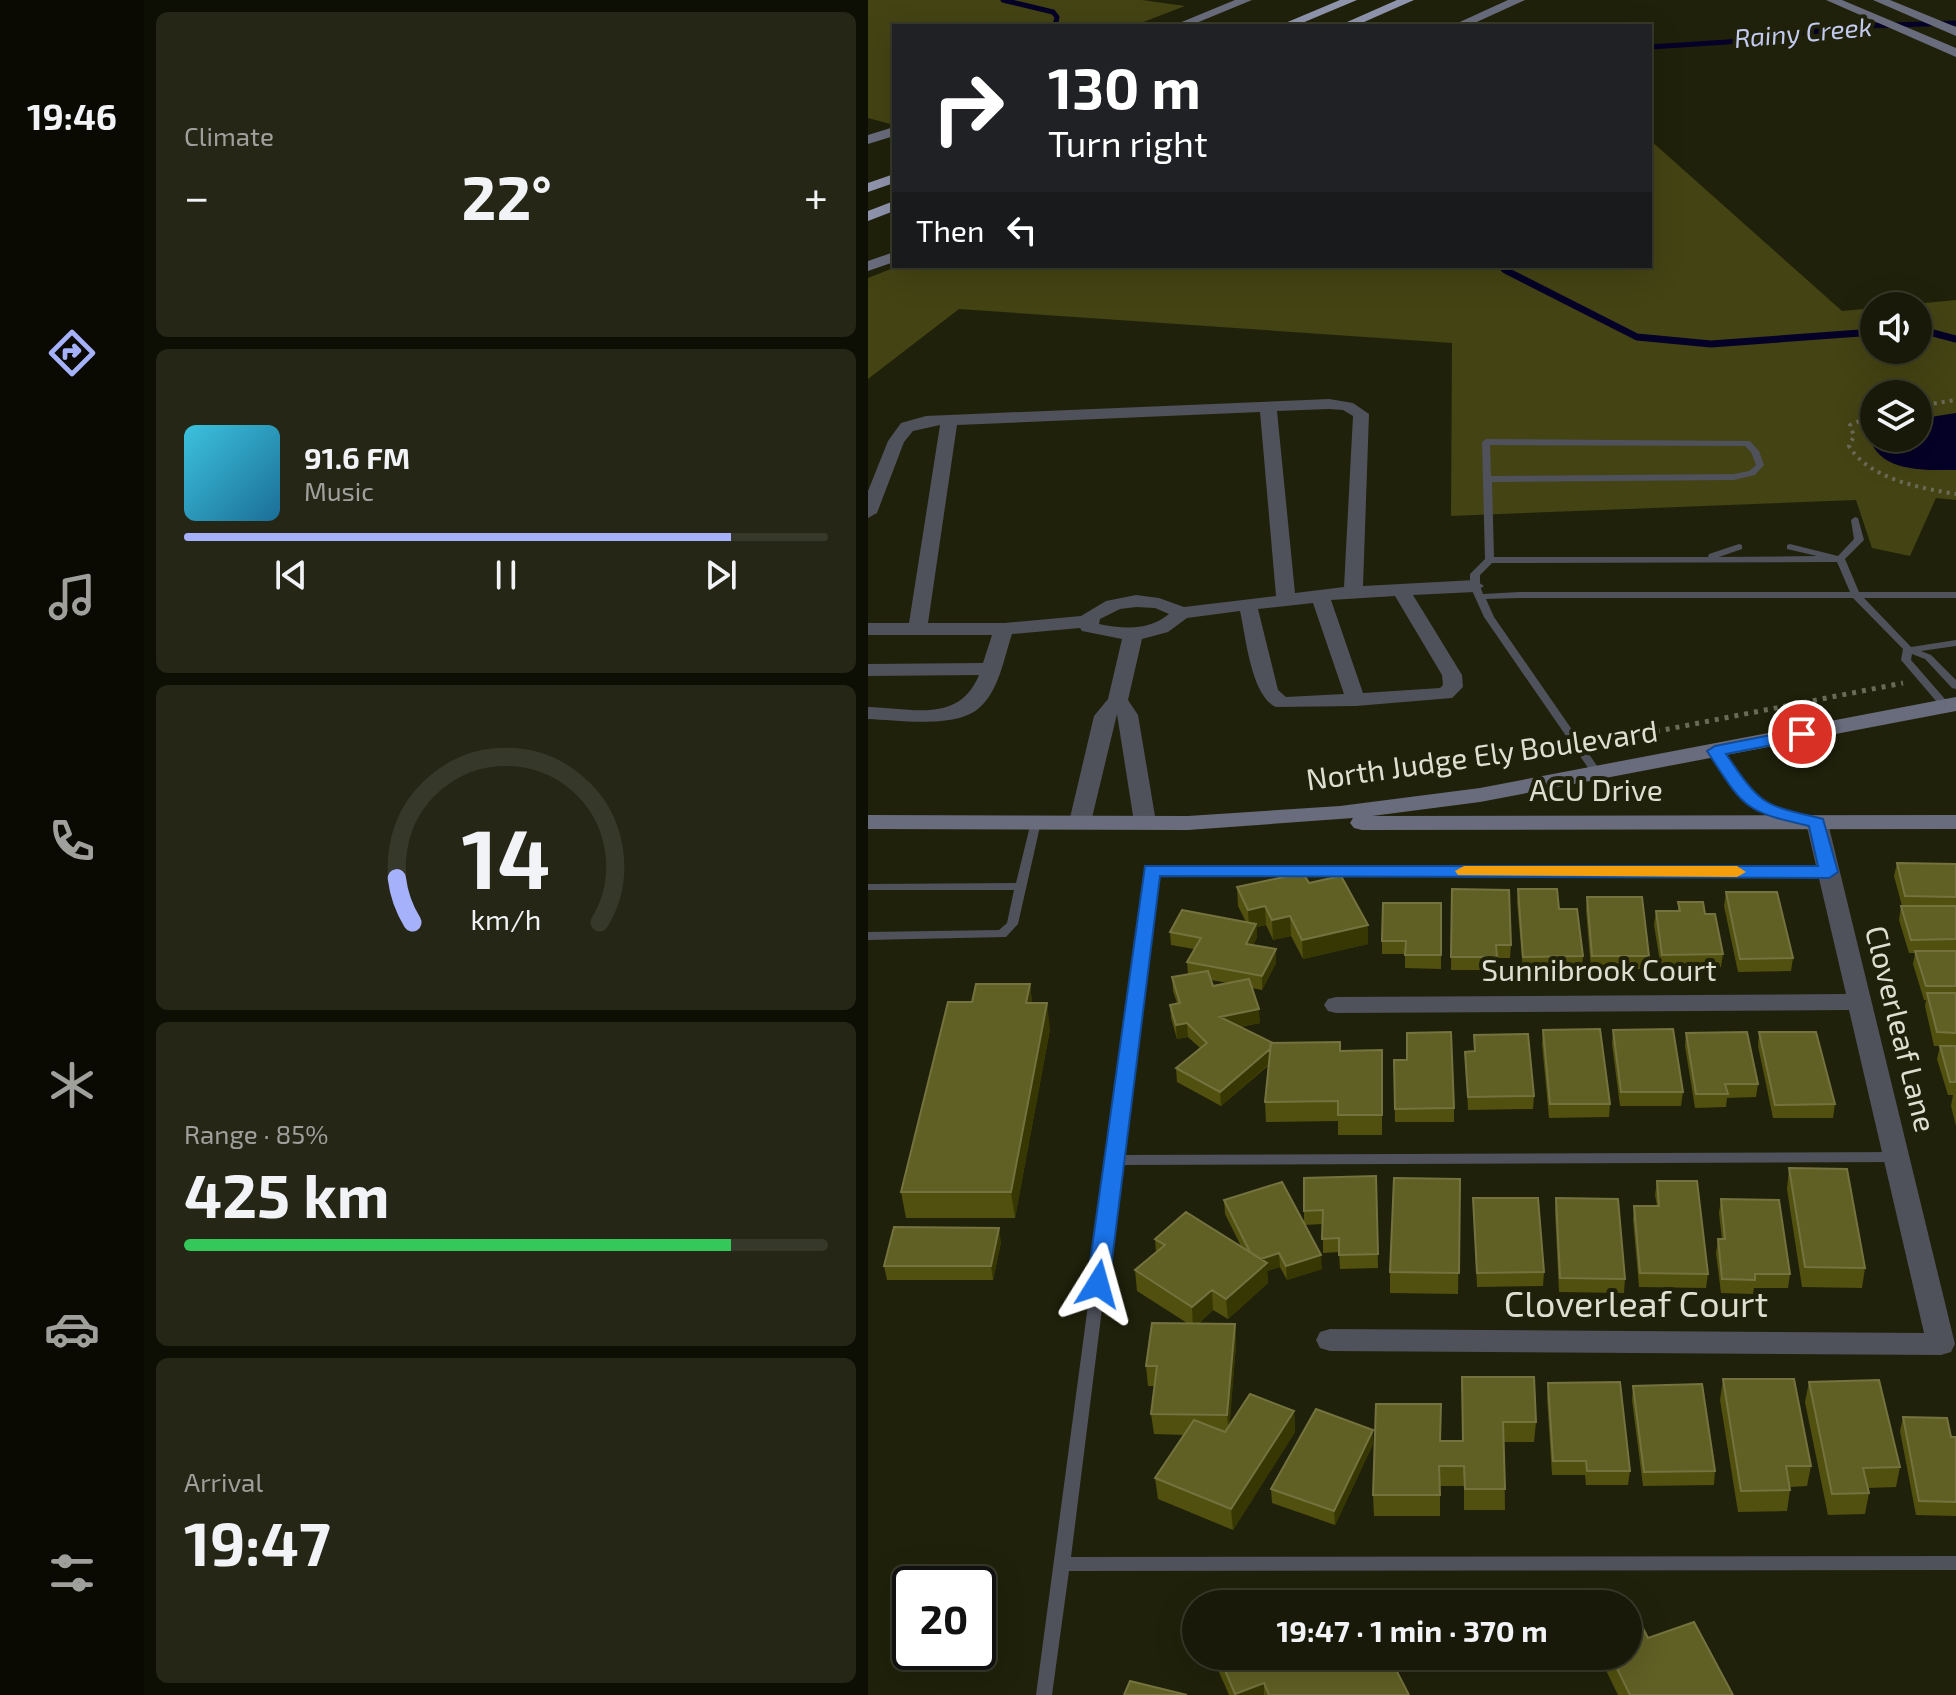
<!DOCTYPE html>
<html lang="en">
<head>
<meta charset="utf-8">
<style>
  :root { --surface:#181908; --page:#252616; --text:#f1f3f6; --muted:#9fa09c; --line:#363829; --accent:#a6b1fc }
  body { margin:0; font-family:"Exo 2",sans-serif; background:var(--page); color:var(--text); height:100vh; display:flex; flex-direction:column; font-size:30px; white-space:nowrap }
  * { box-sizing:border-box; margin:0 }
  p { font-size:26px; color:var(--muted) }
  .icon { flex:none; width:44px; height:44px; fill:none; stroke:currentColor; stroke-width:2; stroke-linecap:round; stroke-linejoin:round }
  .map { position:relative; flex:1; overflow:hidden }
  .sheet { display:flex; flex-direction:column; gap:12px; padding:12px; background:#0d0e04; width:724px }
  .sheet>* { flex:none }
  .guide { position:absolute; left:24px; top:24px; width:760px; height:244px; border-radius:0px; box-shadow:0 8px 32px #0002,0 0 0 2px var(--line); background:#202124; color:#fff; overflow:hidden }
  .controls { position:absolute; left:992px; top:292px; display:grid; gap:16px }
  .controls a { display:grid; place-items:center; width:72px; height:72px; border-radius:50%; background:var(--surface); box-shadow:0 8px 32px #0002,0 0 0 2px var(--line); font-size:40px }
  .speed { position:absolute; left:24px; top:1566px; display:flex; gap:16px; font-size:40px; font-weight:700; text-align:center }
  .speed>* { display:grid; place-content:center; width:104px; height:104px; border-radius:50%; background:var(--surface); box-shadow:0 8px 32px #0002,0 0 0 2px var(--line); line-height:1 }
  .speed .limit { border:4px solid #111; border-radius:12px; background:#fff; color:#111 }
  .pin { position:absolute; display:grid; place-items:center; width:68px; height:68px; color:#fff; margin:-34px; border:4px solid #fff; border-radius:50%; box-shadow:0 2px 8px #0007 }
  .me { position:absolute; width:88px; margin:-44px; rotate:8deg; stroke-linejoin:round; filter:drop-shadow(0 0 6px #0008) }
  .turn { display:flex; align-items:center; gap:28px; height:168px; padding:0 24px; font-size:36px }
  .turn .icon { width:104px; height:104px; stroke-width:2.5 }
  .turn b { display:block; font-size:56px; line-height:68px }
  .then { display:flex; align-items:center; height:76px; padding:0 24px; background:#0003; gap:16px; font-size:30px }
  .big { font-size:60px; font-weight:700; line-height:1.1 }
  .sheet .widget { flex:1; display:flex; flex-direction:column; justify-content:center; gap:12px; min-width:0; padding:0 28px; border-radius:12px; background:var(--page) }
  .sheet .dial { align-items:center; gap:0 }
  .dial svg { height:208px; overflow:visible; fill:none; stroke:var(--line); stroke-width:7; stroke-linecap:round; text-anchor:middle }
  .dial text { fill:var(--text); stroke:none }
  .song { display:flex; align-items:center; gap:24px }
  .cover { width:96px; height:96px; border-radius:12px; background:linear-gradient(135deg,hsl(190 70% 55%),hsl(200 70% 35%)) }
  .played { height:8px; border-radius:4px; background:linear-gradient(90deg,var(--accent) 85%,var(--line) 85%) }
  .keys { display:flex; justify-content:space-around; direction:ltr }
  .heat { display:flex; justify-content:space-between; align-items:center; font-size:44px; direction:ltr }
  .charge { height:12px; border-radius:6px; background:linear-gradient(90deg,#34c759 85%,var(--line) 0) }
  .trip { position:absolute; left:314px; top:1590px; width:460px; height:80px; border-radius:40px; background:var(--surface); box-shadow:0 8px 32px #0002,0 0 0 2px var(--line); font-weight:700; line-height:80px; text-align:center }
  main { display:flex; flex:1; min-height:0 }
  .menu { display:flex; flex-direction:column; width:144px; justify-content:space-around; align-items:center; background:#0a0a03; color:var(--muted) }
  .menu .icon { width:56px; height:56px }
  .menu .selected { color:var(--accent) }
  .menu b { font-size:36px; color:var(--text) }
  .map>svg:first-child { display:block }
</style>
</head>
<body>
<main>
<nav class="menu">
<b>19:46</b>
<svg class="icon selected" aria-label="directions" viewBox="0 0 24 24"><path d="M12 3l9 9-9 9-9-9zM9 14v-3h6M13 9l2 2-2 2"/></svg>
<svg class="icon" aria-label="music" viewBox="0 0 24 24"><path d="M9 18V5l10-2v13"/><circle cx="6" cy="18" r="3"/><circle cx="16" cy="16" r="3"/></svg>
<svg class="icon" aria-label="phone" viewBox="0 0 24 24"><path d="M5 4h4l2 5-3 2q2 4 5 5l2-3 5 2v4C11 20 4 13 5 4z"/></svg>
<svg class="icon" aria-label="climate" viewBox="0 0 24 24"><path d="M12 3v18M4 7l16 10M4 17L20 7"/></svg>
<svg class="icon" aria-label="car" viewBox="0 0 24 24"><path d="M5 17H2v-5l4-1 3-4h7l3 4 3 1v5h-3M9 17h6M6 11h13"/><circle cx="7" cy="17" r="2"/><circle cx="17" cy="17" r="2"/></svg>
<svg class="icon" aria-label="filters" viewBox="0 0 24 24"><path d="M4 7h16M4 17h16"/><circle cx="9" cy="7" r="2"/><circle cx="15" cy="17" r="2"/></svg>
</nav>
<section class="sheet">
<div class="widget"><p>Climate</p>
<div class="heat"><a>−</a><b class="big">22°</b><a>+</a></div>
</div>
<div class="widget">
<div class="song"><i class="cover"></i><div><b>91.6 FM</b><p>Music</p></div></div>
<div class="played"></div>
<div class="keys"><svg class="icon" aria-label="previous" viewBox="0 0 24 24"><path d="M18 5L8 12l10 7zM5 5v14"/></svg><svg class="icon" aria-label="pause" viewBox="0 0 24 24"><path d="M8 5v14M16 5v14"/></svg><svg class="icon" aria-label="next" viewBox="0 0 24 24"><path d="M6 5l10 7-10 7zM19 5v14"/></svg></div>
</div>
<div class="widget dial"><svg viewBox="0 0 100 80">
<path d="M14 69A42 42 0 1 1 86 69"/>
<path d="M14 69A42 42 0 0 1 8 52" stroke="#a6b1fc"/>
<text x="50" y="56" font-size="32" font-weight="700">14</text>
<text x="50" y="72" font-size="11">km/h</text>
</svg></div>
<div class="widget"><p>Range · 85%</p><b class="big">425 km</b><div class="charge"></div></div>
<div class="widget"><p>Arrival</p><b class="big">19:47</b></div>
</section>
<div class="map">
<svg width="1088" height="1695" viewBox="0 0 1088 1695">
  <rect width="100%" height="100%" fill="#20210a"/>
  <path fill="#434314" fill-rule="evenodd" d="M0,0H274L317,6L265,26H26V125L0,118Z
    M782,140L974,311L1006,308V350H1050V306H1025L1088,300V500L1068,498L1042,556L1004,548L988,500L583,516L584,343L91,309L0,379V278L30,266H782ZM1006,394H1050V438H1006Z"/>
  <path fill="#050027" d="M1088,413V470C1059,470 1011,473 1002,438L1006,431V438H1050V419Z"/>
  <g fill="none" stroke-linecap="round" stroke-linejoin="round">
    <path stroke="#050027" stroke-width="5" d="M135,0L185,12L189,17L187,26
      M782,47L859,42L992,26L1088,23
      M630,266L641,272"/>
    <path stroke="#050027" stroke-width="7" d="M637,270L769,337L843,344L1006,332
      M1050,329L1088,339"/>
    <path stroke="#6a6b57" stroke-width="4" stroke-dasharray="3 5" stroke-linecap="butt" d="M1050,406L1088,400
      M1006,415L982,425L986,436L981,446C1001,479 1052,488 1088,494"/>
    <path stroke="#6a6b57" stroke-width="5" stroke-dasharray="4 6" stroke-linecap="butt" d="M729,743L1035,683
      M671,755L693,750"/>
    <path fill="#4f515b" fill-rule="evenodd" d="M618,439L882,441L891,451L896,465L887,475L866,480L624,482L626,557H840L841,554L871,544L874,545V549L851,557L949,556L919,549V545L922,544L970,556L986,539L983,520L987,517L990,518L996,540L977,559L991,592H1088V598H996L1043,647L1088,640V646L1053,651L1063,655L1088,680V689L1084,688L1057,659L1044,654L1043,660L1083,706L1082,708H1074L1033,660L1035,649L985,598H651L618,599L626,617L734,773L733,775H725L616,617L602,586V574L617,559L614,442ZM622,445L877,446L883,452L888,465L881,471L866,474L623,476ZM969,562L982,592H651L615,594L612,586V575L624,563Z
      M847,748L851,749C877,788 885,803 933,816L934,818L933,820C926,821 921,819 914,817C876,807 863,782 842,751Z
      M168,819L173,822L150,924L138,937L0,940V932L131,930L139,923L146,890H0V884L148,883L163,822Z
      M284,867L961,869L967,872L961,875L289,873L253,1155L1030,1152L1035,1154L1036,1157L1035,1160L1030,1162L252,1165L203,1557L1088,1556V1570L201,1571L184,1695H168L278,870Z"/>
    <path fill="#4f515b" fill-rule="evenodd" d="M461,399L485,403L501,414L495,586L607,580L616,586L607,592L545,595L594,675L595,687L584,698L488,706L408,707C383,696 378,637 372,611L319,618L300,632L274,639L260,700L270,715L288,822L277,829L266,822L249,714L223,822L212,829L201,822L226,716L240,699L254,639L214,631L212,628L144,634C136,658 131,691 111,708C88,729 29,720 0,719V707C44,708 91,724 111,675L0,676V664L115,663L124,635H0V623H41L72,425L45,431L36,442L9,513L0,518V491L20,441L33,423L58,416ZM461,409L475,410L485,416L476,587L427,593L409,411ZM392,412L408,596L316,607L291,598L268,595L238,601L213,616L136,623H60L89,425ZM527,596L574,675L575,685L572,688L495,693L463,600ZM445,603L476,694L418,697L410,690L390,609ZM268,607L287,608L301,614C280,631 256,629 231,624L232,619L252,609Z
      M949,816L960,823L1087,1344L1083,1352L1073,1355L462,1351L452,1348L448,1340L452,1332L462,1329L1056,1333L981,1010L468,1013L460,1011L456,1005L460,999L468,997L978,994L938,823Z"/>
    <path fill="#696c7c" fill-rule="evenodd" d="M367,0H384L321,26H304Z
      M640,0H657L600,26H583Z
      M958,0H974L1088,48V57Z
      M1005,0H1022L1088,27V36Z
      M26,127V136L0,144V135Z
      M26,252V262L0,271V261Z
      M1088,697V711L612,802L504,816L1088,815V829L494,830L486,828L482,823L485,818L320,830L0,829V815L320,816L472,806L612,788Z"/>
    <path fill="#9095ae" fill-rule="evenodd" d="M472,0H489L427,26H410Z
      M529,0H546L487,26H470Z
      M26,174V183L0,192V183Z
      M26,201V211L0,221V211Z"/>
  </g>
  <path fill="#51500f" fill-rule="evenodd" d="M1029,863L1088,864V1126L1083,1106L1085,1095H1080L1069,1059L1072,1046H1066L1057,1006L1058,1000H1056L1045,964L1047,953H1041L1031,920L1033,906H1034L1026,876Z
    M441,883L500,944L435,959L423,936L405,940L398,925L389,927V937L385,945L408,949V963L394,990L384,988L392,1023L372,1027L405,1043L472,1051L514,1050V1135H470V1121L398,1122L397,1102L401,1065L353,1106L309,1082L308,1068L332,1048L320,1037L309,1039L303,1018L302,1005L309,1003L305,991L304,977L320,974L319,962L326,949L303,945L302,932L378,922L370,906L369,887ZM343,980L360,983L345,986Z
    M584,889L643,945L642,958H629L628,970H583Z
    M650,889L691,909L715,956L714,970H655L649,902Z
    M858,892L925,958L923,971L870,972L856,906Z
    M719,897L781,956L780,969H723L718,910Z
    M810,902L837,914L855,954L853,967L793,968L786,925L788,911H810Z
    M573,903V969L537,968V954H514V941Z
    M162,984L164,1003L182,1029L147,1218H38L33,1192L104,1002Z
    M675,1030L742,1104L741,1117L681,1118L674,1044Z
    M745,1030L815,1092L813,1106H752L744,1044Z
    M891,1032L967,1104L965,1118H905L890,1046Z
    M818,1033L890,1084L888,1097L859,1098L858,1107L827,1108L817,1046Z
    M606,1035L666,1096L665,1109L600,1110L597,1052L606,1051Z
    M526,1060L586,1108V1122H527Z
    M921,1168L997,1268L994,1288L934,1287L919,1189Z
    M508,1176L510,1268L472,1269L471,1252L455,1253V1224L437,1225L454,1269L419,1280L412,1267L399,1271L400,1283L360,1319L345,1310L330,1324H367L368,1344L361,1426L426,1411L427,1432L365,1530L290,1499L287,1478L317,1435L286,1434L283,1414L287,1386H280L278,1366L319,1323L269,1291L267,1270L288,1252L287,1239L373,1246L357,1214L356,1200L436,1224V1178Z
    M592,1179L590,1294L522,1293V1272Z
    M789,1181L840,1274L838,1288L771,1287L765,1220L766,1206H789L787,1195Z
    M605,1198L676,1272L675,1286L609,1287Z
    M688,1198L757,1279L756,1293L691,1292L687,1212Z
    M853,1199L922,1274L920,1288H886L885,1294L853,1293L848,1253L850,1239H854L851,1213Z
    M133,1242L125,1280H19L16,1266Z
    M594,1377L668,1422L666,1442H636L637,1510H596V1486H572V1516H506L505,1495L572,1441H594Z
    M855,1379L943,1466L939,1486L922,1487V1490L919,1511L870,1512L852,1400Z
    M941,1382L1032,1467L1028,1487L999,1488L1001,1493L997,1514L960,1515L937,1402Z
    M680,1383L762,1471L760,1485H718L717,1475H684L679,1397Z
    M765,1386L847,1471L846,1485L775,1486L764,1400Z
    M1035,1417L1083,1437H1088V1516L1048,1515L1032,1431Z
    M505,1444L467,1525L404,1503L403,1489Z
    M780,1638L865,1695H750L731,1656H760Z
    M344,1656H521L541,1695H361Z"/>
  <path fill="#373704" d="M397,906L398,925L389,927V937L378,957V944L381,929L380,910Z
    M422,916L423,936L405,940L404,920Z
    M500,925V944L435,959L434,940Z
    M408,949V963L394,990V976Z
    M162,984L165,1009L158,1003Z
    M179,1003L182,1029L147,1218L143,1192Z
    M391,1009L392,1023L353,1030L352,1017Z
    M319,1023L320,1037L309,1039L308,1025Z
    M407,1045L408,1058L353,1106L352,1092Z
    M131,1228L133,1242L125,1280L123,1266Z
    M411,1253L412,1267L399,1271L400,1283L360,1319L358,1299L386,1261Z
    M453,1255L454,1269L419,1280L418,1266Z
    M344,1290L345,1310L325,1328L324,1307Z
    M367,1324L368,1344L361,1435L359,1415Z
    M426,1411L427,1432L365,1530L363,1509Z
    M505,1430V1444L467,1525L466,1511Z
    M396,1683V1695H368L367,1694Z"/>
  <path fill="#605f24" stroke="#74733f" stroke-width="2" d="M1029,863L1088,864V897L1037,896Z
    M435,873L441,883L473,876L500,925L434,940L422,916L404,920L397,906L380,910L369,887Z
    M584,889L641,890L643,945H628L629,957H583Z
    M650,889H689L691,909H709L715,956L655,957Z
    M858,892H909L925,958L872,959Z
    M719,897H774L781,956H724Z
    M810,902H835L837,914H847L855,954L794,955L788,911H812Z
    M515,903H573V955H537L538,941H514Z
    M1033,906H1088V939L1043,940Z
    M314,910L388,924L378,944L408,949L394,976L319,962L333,938L302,932Z
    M1047,951H1088V986H1058Z
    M340,971L345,986L381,979L391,1009L352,1017L405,1043H403L402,1049L352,1092L308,1068L339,1043L319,1023L308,1025L302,1005L312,1003L304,977Z
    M108,984H162L158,1003H179L143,1192H33L80,1002H104Z
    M1059,993H1088V1033L1069,1032Z
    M732,1029L742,1104H682L675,1030Z
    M805,1029L815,1092H753L745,1030Z
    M583,1032L586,1108L527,1109L526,1060H539V1033Z
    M879,1032L890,1084H857L860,1094H828L818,1033Z
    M891,1032H948L967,1104L907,1105Z
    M660,1034L666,1096L600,1097L597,1052L607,1051L606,1035Z
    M472,1042V1051L514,1050V1115H470V1101L397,1102L403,1043Z
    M1072,1046H1088V1082H1082Z
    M921,1168L979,1169L997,1268L937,1267Z
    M508,1176L510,1254L471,1255V1238L454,1239L455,1210L436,1211V1178Z
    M526,1178L592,1179L591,1273L522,1272Z
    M789,1181H829L840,1274L772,1273L766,1206H791Z
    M414,1182L453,1255L418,1266L411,1253L393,1259L382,1252L356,1200Z
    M605,1198H670L676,1272L609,1273Z
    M688,1198L750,1199L757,1279L692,1278Z
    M853,1199L911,1200L922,1274H887V1280L854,1279L850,1239H857Z
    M318,1212L399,1263L358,1299L344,1290L324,1307L267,1270L297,1245L287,1239Z
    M26,1227L131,1228L123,1266H16Z
    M284,1323L367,1324L359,1415L283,1414L289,1366H278Z
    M594,1377H666L668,1422H635L637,1489H597L596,1466H571L572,1495H505L508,1404H573L572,1441H595Z
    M855,1379H926L943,1466H918L922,1490L873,1491Z
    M1011,1380L1032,1467L995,1468L1001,1493L964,1494L941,1382Z
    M752,1382L762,1471H719L718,1461H685L680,1383Z
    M834,1384L847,1471L776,1472L765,1386Z
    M382,1394L426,1411L363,1509L287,1478L326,1420L357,1432Z
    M448,1409L505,1430L466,1511L403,1489Z
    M1035,1417L1079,1418L1083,1437H1088V1502L1051,1501Z
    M422,1599L424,1604H410Z
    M493,1599L495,1604H481Z
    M764,1607L780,1638L826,1622L865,1695H762L743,1656H760V1608Z
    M351,1656H521L541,1695H401L396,1683L367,1694Z
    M262,1681L319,1695H256Z"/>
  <path fill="#1a73e8" stroke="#114b97" stroke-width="2" d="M934,729L940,731L942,734L940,738L858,754C894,807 894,804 955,819L970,872L961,878L292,876L241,1284L238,1290L230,1293L222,1290L219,1284L277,866H950L941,826C874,811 876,807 839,751L847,746Z"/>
  <path fill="#f59e0b" d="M596,866H869L878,872L869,877L590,875L587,871Z"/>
  <g text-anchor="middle" stroke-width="8" stroke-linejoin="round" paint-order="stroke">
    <g font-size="26" font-style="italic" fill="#c3caf0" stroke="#20210a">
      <text transform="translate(935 33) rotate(-5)" y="9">Rainy Creek</text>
    </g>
    <g font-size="30" fill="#dedfd1" stroke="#20210a">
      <text transform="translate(614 756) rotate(-8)" y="10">North Judge Ely Boulevard</text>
      <text x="728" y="801">ACU Drive</text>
      <text x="731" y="981">Sunnibrook Court</text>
      <text transform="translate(1032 1029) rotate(76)" y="10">Cloverleaf Lane</text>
    </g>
    <g font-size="36" fill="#dedfd1" stroke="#20210a">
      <text x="768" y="1317">Cloverleaf Court</text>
    </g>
  </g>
</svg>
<div class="controls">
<a><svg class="icon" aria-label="sound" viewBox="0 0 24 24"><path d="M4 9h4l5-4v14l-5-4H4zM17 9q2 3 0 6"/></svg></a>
<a><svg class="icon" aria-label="layers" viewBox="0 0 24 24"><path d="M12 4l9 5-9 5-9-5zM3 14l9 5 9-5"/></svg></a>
</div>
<div class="speed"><div class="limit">20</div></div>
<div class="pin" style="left:934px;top:734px;background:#d93025"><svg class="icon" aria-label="arrive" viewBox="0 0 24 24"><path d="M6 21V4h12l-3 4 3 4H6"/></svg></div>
<svg class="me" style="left:230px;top:1284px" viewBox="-20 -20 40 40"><path d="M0-17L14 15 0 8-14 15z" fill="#1a73e8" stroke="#fff" stroke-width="4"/></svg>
<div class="trip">19:47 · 1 min · 370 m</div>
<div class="guide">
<div class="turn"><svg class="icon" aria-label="right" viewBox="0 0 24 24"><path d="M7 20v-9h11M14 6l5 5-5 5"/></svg><div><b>130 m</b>Turn right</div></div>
<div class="then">Then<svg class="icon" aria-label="left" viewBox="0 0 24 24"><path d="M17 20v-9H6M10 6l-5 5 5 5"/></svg></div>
</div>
</div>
</main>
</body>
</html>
